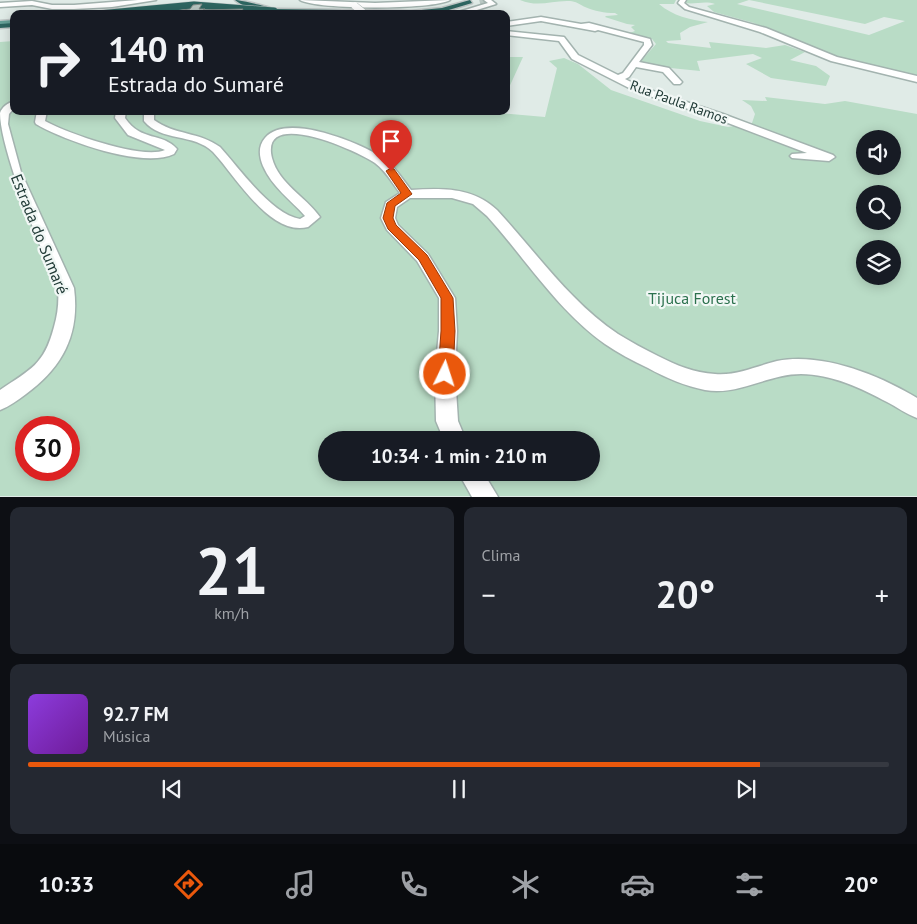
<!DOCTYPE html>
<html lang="pt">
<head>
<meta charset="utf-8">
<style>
  :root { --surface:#171b24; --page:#242831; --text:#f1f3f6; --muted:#9ea1a6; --line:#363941; --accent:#ea580c }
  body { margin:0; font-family:"PT Sans",sans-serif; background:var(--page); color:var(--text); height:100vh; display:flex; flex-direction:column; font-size:19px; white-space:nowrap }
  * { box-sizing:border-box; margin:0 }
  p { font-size:16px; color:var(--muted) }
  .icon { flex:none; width:28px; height:28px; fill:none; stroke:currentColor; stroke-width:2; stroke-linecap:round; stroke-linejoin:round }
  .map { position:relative; height:497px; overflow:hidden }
  .side { display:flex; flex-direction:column; gap:10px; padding:10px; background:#0d0f14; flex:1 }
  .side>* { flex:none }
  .guide { position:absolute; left:10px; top:10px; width:500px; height:105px; border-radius:10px; box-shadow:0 2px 12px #0003; background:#171b24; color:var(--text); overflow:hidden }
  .buttons { position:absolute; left:856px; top:130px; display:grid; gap:10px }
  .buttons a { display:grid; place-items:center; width:45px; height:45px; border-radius:50%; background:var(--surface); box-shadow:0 2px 12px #0003; font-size:25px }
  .speed { position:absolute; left:15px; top:416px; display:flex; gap:10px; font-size:25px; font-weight:700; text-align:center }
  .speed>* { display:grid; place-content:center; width:65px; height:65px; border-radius:50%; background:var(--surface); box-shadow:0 2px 12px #0003; line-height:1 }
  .speed .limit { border:8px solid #d22; background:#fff; color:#111 }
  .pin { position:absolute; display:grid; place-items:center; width:42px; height:42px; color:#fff; margin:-51px -21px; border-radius:50% 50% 50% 0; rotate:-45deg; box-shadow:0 0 5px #0007 }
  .pin .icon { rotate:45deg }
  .me { position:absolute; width:55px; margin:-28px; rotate:4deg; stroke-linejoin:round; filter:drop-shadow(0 0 4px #0008) }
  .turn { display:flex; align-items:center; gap:18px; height:105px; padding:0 15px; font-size:22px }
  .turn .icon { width:65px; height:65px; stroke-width:2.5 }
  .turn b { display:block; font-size:35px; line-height:42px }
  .big { font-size:38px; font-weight:700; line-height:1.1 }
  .side .widget { flex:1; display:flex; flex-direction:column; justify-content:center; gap:8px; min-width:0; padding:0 18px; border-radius:10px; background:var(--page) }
  .side .dial { align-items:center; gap:0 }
  .dial b { font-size:65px; line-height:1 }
  .song { display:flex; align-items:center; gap:15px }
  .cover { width:60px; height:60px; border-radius:8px; background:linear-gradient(135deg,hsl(270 70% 55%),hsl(280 70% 35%)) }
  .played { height:5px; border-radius:2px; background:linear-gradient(90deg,var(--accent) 85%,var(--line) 85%) }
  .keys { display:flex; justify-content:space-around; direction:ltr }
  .heat { display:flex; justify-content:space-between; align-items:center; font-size:28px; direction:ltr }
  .side .tiles { flex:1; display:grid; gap:10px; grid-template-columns:1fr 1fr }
  .widget:last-child { grid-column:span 2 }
  .trip { position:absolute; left:318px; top:431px; width:282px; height:50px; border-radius:25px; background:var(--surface); box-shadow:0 2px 12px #0003; font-weight:700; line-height:50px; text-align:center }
  .menu { display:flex; height:80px; justify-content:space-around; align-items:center; background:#090b0e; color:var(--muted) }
  .menu .icon { width:35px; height:35px }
  .menu .on { color:var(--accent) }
  .menu b { font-size:22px; color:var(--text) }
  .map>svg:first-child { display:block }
</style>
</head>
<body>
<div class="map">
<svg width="917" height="497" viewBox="0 0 917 497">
  <rect width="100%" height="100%" fill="#e0ebe7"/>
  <path fill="#b9dcc6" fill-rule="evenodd" d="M520,0H676L674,4H659C673,16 690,20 708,22L690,27L680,33L681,40L666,41L668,43L711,48L709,42L766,48L785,45L805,52L790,60L816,66L830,76L826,86L771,78L746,64L762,58L753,54L697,61L700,71L641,65L642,60L656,44L652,39L627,34L635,31L631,27L635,25L627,24L605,17L606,16L618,15L615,13C604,13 595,11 585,7C581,5 575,1 570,1C552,0 539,8 520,0Z
    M682,0H917V77L844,59L769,31L754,23L714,12L707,6L715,4C703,0 693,6 681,2ZM749,0L865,24L884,17L905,21L869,35L737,4Z
    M14,41V111H500L499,113L545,117L557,68L549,61L564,58L578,64L611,90L700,121L728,127L752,123L755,114L751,106L742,100L767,101L765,97L825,104L845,101L917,114V496H0V42ZM865,139H892V166H865ZM865,194H892V221H865ZM865,249H892V276H865ZM26,428H69V470H26ZM326,440H591V472H326Z
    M506,57H523L506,94Z"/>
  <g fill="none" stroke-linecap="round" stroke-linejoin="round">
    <path stroke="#bac8c4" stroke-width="7" stroke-dasharray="7 3" stroke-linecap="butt" d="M480,3L491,0"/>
    <g stroke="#a3b3af" stroke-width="3">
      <path id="minor" d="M138,0H156L112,7L74,9H52L32,5L0,7V3L32,1L52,5H74Z
        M300,0L375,3L450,0C433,10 317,10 300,0Z
        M484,0H491L496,4L464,14H452L488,3Z
        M680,0H686L684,3L689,7L766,28L837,57L917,76V82L831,61L760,32L685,9L678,3Z
        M541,17L581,24L589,23L650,39L652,45L639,62L669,68L682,82L680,84H674L663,72L636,67L629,77L625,79L641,87L723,114L833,155L835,157L829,161L792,158L790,156L792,154L807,153L715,118L635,91L572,59L559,41L506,35V31L564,37L578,55L618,75L623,73L644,45V42L598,30L595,31L541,21L506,26V22Z
        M14,101V108L9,114L8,124L21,172L74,288C80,334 63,367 26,394C18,400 10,406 0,410V390C31,369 44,365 54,327C58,313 59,302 58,288C42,252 0,149 0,113C2,107 8,103 14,101Z
        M37,111H47L45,121C67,133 142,160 165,150L128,135L115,118L116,111H126L125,118C141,142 162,132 177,149L174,154C143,169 65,141 36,124L35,122Z
        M144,111H154V120C174,135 200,132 220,147C239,168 272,215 300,219L305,216C291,200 272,187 263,166C259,156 258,146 265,138C286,112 361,143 383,158C395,166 402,179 411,190C441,188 473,187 497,210C535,251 570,302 618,334C631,342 644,349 658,356C676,365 694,373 715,374C736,376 757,366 777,361C822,352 879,375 917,398V418C906,414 897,407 887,402C861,388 831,374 801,374C768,374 738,396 705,390C685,386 666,378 648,368C633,361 618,353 605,344C558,311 525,258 487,216L473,204L452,198H410L397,207L395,218L398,225L428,254L455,298L457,331L455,374L458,421L466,440H444L436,421L435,374L439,331V298L417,261L387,230L381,218L386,202L400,193C392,183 386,171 375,163C360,152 259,106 272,158C279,184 305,196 320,217L308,227C270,237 235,175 213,152C194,133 161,142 144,121Z
        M458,472H483L498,497H472Z"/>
    </g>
    <g stroke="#c1c8c7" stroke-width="3">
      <path id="major" d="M116,9L118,10V12L87,14Z
        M14,20V24L0,25V21Z"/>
    </g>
    <g stroke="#c1c8c7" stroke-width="3">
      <path id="highway" d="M235,0C240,0 266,6 270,8C260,13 243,7 235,0Z
        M470,0L472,3L442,12L423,14L274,13L271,11L274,9L411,11L442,8Z
        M14,23V27L0,28V24Z"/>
    </g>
    <use href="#minor" fill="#fff" fill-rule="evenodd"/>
    <use href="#major" fill="#65a097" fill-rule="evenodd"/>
    <use href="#highway" fill="#2e6661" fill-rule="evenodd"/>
    <g stroke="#a3b3af" stroke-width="8" stroke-linecap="butt">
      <path id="minor-bridge" d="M355,6L365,14"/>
    </g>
    <g stroke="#c1c8c7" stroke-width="8" stroke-linecap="butt">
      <path id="highway-bridge" d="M99,14L194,5L274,11"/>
    </g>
    <use href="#minor-bridge" stroke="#fff" stroke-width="7"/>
    <use href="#highway-bridge" stroke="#2e6661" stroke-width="7"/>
  </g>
  <path fill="#828c88" d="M243,9L244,14H239Z"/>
  <path fill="#b9c8c3" stroke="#828c88" d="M202,4L199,9H205L203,10L243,9L239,14H168L175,13L182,10L190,9L193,5Z"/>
  <path fill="#ea580c" stroke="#983908" d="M391,168L394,169L412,194L395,206L393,218L396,225L427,255L453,298L455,331L453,374L450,378L445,380L440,378L438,374L441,331V298L419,260L388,229L383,218L387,203L401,193L386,171Z"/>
  <g text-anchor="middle" stroke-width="4.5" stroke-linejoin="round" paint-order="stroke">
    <g font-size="14" fill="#213b37" stroke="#f1f7f5">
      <text transform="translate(679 102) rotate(20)" y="5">Rua Paula Ramos</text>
    </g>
    <g font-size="16" fill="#213b37" stroke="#f1f7f5">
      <text transform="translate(40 234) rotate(68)" y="6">Estrada do Sumaré</text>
    </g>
    <g font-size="16" fill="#2c714e" stroke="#f1f7f5">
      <text x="692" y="304">Tijuca Forest</text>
    </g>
  </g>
</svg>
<div class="buttons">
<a><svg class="icon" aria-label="sound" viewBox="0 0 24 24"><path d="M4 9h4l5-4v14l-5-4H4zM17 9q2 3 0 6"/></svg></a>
<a><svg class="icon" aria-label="search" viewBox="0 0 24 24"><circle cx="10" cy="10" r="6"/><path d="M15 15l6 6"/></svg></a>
<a><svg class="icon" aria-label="layers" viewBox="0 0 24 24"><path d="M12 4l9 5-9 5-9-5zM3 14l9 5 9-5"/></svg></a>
</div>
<div class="speed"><div class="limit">30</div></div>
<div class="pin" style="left:391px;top:171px;background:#d93025"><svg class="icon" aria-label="arrive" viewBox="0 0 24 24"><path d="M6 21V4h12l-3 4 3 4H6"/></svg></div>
<svg class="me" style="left:445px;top:374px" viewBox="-20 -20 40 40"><circle r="17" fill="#ea580c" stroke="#fff" stroke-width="3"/><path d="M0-11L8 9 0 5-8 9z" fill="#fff"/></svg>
<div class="trip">10:34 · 1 min · 210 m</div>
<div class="guide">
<div class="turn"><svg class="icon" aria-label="right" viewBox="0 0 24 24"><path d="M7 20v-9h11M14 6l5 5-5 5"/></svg><div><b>140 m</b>Estrada do Sumaré</div></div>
</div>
</div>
<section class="side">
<div class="tiles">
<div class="widget dial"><b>21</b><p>km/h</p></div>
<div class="widget"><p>Clima</p>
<div class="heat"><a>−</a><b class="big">20°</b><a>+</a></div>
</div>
<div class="widget">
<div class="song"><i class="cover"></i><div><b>92.7 FM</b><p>Música</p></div></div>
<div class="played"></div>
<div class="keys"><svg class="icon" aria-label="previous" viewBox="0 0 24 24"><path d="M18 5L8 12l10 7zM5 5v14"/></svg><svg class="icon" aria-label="pause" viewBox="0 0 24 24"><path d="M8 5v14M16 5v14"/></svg><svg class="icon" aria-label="next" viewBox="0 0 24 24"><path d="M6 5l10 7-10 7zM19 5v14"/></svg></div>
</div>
</div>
</section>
<nav class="menu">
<b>10:33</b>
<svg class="icon on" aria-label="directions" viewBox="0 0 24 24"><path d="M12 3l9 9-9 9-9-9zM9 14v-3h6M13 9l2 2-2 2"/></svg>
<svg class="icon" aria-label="music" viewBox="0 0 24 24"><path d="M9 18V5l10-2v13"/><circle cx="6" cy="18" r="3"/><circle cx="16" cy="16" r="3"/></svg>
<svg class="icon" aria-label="phone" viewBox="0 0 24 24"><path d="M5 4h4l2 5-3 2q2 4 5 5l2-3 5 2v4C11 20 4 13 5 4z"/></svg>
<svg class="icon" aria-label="climate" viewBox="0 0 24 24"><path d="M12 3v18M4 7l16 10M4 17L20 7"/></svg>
<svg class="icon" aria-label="car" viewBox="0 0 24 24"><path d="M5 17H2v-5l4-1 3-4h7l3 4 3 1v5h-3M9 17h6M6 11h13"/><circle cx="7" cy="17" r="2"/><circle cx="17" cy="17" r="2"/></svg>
<svg class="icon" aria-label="filters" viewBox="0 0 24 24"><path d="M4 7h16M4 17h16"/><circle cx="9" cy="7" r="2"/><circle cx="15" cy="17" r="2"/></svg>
<b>20°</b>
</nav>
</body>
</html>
